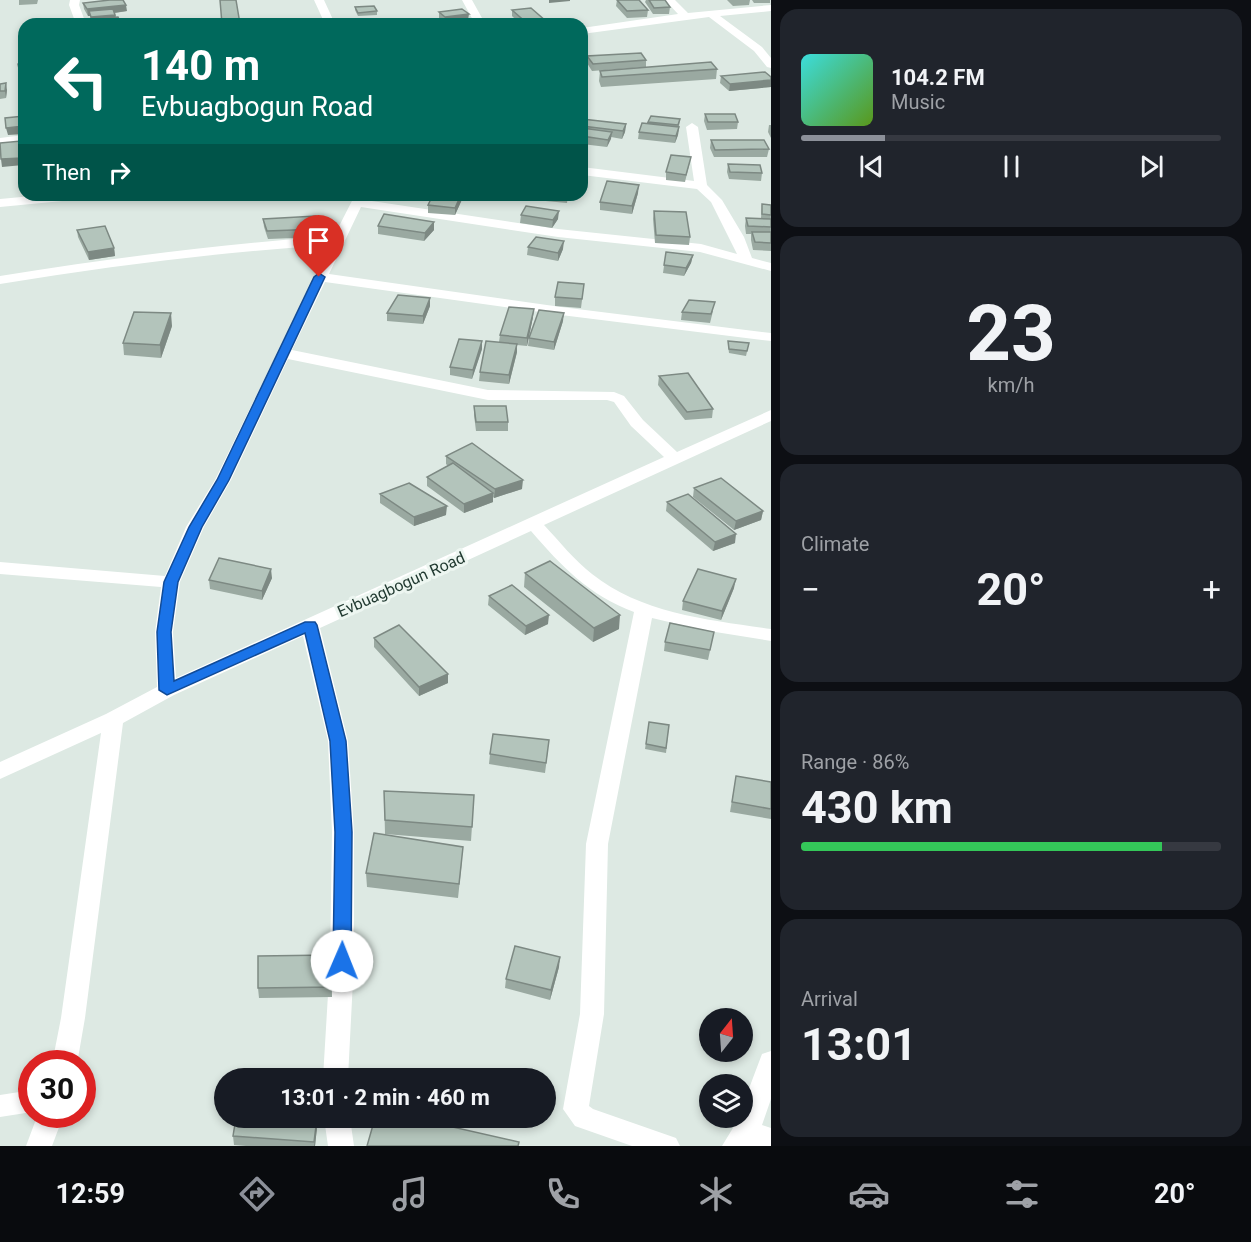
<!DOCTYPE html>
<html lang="en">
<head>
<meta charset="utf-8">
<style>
  :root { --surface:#171b24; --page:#20242c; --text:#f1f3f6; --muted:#9ea1a6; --line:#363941; --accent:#8c9099 }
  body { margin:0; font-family:Roboto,sans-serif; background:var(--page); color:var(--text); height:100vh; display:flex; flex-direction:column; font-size:22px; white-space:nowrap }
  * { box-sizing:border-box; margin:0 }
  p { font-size:20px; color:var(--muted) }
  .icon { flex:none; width:33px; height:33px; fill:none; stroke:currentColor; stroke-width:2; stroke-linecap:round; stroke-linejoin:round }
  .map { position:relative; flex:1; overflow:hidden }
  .details { display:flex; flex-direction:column; gap:9px; padding:9px; background:#0d0f14; width:480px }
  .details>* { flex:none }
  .guide { position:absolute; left:18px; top:18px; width:570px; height:183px; border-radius:18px; box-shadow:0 3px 9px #0003; background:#00695c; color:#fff; overflow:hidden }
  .needle { width:39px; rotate:17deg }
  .buttons { position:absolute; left:699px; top:1008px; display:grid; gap:12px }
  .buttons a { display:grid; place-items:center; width:54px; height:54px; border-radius:50%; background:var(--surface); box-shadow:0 3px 9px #0003; font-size:30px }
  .speed { position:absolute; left:18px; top:1050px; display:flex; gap:12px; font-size:30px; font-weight:700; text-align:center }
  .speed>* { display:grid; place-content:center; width:78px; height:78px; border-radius:50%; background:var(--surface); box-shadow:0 3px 9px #0003; line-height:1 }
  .speed .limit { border:9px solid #d22; background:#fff; color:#111 }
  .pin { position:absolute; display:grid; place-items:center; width:51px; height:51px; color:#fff; margin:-62px -26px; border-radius:50% 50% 50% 0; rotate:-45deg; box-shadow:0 0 6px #0007 }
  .pin .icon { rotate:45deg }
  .me { position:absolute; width:66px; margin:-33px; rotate:1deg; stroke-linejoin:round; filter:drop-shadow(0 0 4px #0008) }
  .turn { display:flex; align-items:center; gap:21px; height:126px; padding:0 24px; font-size:27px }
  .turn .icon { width:78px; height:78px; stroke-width:2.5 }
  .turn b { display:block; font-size:42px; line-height:51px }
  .then { display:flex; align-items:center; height:57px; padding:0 24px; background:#0003; gap:12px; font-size:22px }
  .big { font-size:45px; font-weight:700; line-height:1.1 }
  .details .widget { flex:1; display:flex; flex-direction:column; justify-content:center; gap:9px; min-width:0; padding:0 21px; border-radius:18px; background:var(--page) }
  .details .dial { align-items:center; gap:0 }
  .dial b { font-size:78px; line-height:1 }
  .song { display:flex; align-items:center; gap:18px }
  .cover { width:72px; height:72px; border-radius:9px; background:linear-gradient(135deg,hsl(180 70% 55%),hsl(90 70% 35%)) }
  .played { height:6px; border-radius:3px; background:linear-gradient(90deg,var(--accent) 20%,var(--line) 20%) }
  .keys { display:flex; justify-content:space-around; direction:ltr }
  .heat { display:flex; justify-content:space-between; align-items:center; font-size:33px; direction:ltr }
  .charge { height:9px; border-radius:4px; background:linear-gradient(90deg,#34c759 86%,var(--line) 0) }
  .trip { position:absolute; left:214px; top:1068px; width:342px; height:60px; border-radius:30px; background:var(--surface); box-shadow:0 3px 9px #0003; font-weight:700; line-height:60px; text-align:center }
  .tabs { display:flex; height:96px; justify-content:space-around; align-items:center; background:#090b0e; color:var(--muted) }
  .tabs .icon { width:42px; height:42px }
  .tabs .selected { color:var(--accent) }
  .tabs b { font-size:27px; color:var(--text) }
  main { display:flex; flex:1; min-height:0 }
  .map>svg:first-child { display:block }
</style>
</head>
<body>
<main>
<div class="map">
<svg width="771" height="1146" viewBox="0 0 771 1146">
  <rect width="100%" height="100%" fill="#dde9e3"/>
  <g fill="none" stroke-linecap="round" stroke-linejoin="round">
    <path fill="#fff" fill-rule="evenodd" d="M70,0H80L79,5L86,24H76L69,5Z
      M314,0H324L335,24H325Z
      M462,0H472L482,18L489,24L474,22Z
      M665,0H675L688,13L771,5V11L720,16L762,47L771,58V68L767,67L754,51L709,17L582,34V28L678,14Z
      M692,123L698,127L707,185L722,200L744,237L752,258L771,263V271L700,252L558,237L361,207L329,274L561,307L771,333V341L561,315L325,282L292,350L488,390L614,392L624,396L643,420L677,452L771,410V421L544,525C560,542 574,560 592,574C642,614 710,620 771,629V641L703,630L652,618L608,844L604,1014L589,1106L593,1109L676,1138L680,1146H632L575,1126L563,1109L580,1014L586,844L634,612C590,596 561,566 531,531L320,628L348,741L354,832V961L348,1078H323L330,961L332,832L328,741L303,636L174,695L123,723L85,1018L77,1064H52L61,1018L101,733L0,779V762L106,714L157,687L155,632L161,587L0,574V562L165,576L186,527L215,480L330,245C219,252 110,266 0,284V276C111,258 222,244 334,236L355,195H367L365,200L558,229L701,244L737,254L711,202L697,189L582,175V167L694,181L686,127ZM288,359L488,400H607L614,402L631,426L664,457L176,678L173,632L180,582L204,527L231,480Z
      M24,135V143L0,146V138Z
      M43,195H89L83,199L0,207V199Z
      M771,1051V1099L762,1125L771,1128V1146H722L739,1118H742V1107L762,1054Z
      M32,1090V1112L0,1117V1095Z
      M38,1114H64L52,1146H26Z
      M324,1118H350L354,1146H328Z"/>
  </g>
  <path fill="#9aa9a1" d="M19,0H38L37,4L19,5Z
    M617,0L648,10L647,17L627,18L616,6Z
    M646,0H665L670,7L669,14H653L645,2Z
    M727,0H750L749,5L733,6Z
    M752,0H770V3H754Z
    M83,3L127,11L115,13L116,17L120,24H91L90,16H88L84,9Z
    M355,7L377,11V15L358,16L355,10Z
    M512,10L547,24H520L512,16Z
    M439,12L468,20L445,24L439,18Z
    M587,56L646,60V67L592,71L587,63Z
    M24,63V79L21,80L18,64Z
    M717,69L716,79L601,87L599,81L600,71Z
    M721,76L771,77V87L729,91L720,83Z
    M0,84L7,90L6,98L0,99Z
    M705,114L738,122L737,129L707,130L704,121Z
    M582,119L626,124L625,132L622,139L611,137L607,147L582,144Z
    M680,119L678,135L675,143L638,139L639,132L648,124V122Z
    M769,125H771V138L768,132Z
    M711,140L769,149L767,157H714L710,148Z
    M691,157L685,182L666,180V172Z
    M728,164L762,173L761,181L729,179L727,172Z
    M638,193L632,214L600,210V202Z
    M464,195L455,215L428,213V205Z
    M535,195H568L567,203L535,200Z
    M762,204L771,205V251L753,250L751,240V234H746L745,226L746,218H761Z
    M654,211L690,237L689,245L655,243L653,219Z
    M521,215L558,219L552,228L520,223Z
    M263,219L320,229V237L268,239L264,227Z
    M434,222V230L424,241L378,234V226Z
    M77,230L114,248L115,256L89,260L78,237Z
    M528,247L563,249L558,261L527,255Z
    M666,252L693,255L691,263L684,276L663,273Z
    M584,284L581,308L555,306V297Z
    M430,306L423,324L387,321V313Z
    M713,311L710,323L681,320L682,312Z
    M533,317L527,346L517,345V352L509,384L479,381L480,372L499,342L500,335Z
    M563,321L554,350L528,346L529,338Z
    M172,326L161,358L124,355L123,343Z
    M482,341V349L472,379L450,375V367Z
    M728,341L749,343L746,356L729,353L728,345Z
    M659,376L713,409L712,418L685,420L658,385Z
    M474,406L508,422V431H476L474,415Z
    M446,456L522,489L494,498L493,497V502L464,513L427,486V477L448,466L446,464Z
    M694,488L763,511L761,520L734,530L693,497Z
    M380,494L446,515L414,526L380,503Z
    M667,502L735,543L713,551L666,511Z
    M525,573L619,629L593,642L524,587Z
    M272,578L262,600L210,589L209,580Z
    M734,588L721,620L682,610L683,601Z
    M489,596L548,624L525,635L488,605Z
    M714,632L708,660L664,651L665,642Z
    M374,638L448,674V683L419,696L374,647Z
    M649,722L669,725L666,753L645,749Z
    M548,750L545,773L489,764L490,754Z
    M736,776L771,782V819L730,812Z
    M384,791L474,795L471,841L385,834Z
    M462,861L458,898L367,887L366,873Z
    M331,955L332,997L259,998L258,988Z
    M559,967L550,1000L505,988L506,979Z
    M236,1118H318L315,1146H246L234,1145L233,1136Z"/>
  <path fill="#7d8983" d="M549,0H570V1L549,3Z
    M126,5L127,11L91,16L89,11L90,16H88L87,9Z
    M469,14L468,20L445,24V17Z
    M115,15L116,21L92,23L91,17Z
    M771,80V87L729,91L730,84Z
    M6,83L7,90L6,98L5,91Z
    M626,124L625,132L622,139L623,131Z
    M24,126V134L8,135L6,128Z
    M679,127L678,135L675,143L676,136Z
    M612,132L611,139L607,147L608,140Z
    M21,141L23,165L2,167L1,159Z
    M639,185L638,193L632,214V206Z
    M461,195H464L455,215V208Z
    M559,211L558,219L552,228L553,220Z
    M434,222V230L424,241L425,233Z
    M564,241L563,249L558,261V253Z
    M114,248L115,256L89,260L88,252Z
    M693,255L691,263L684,276L686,268Z
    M430,298V306L423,324V316Z
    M534,309L533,317L527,346V338Z
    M171,313L172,326L161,358L160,345Z
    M564,313L563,321L554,350V342Z
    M482,341V349L472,379L473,370Z
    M517,344V352L509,384V375Z
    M523,480L522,489L494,498L495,489Z
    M493,493V502L464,513V504Z
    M447,506L446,515L414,526V517Z
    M763,511L761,520L734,530L736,521Z
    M736,534L735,543L713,551L715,542Z
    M271,569L272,578L262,600V591Z
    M736,579L734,588L721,620L722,611Z
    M549,615L548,624L525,635L526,626Z
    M620,615L619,629L593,642L594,628Z
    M448,674V683L419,696V687Z
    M560,957L559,967L550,1000L551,990Z
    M317,1118H318L315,1146H314Z"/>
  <path fill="#b3c4bb" stroke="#7d8983" stroke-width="1.5" d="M110,0H123L126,5L87,9L83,3Z
    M220,0H236L240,24H222Z
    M617,0H639L648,10L627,11Z
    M649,0H665L670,7L654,8Z
    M374,6L377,11L358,13L355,7Z
    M531,8L547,22L528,24L512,10Z
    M113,9L115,15L91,17L89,11Z
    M462,9L469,14L445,17L439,12Z
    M118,17L120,22L92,24L91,19Z
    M375,21L379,24L360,23Z
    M641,53L646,60L593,64L587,56Z
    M711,62L717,69L602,77L600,71Z
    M24,63V72L20,73L18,64Z
    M765,72L771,77V80L730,84L721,76Z
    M6,83L5,91H0V84Z
    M705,114H735L738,122H708Z
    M24,116V126L6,128L5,118Z
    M651,116L680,119L678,125L648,122Z
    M582,119L626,124L623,131L582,126Z
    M642,123L679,127L676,136L639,132Z
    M582,128L612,132L608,140L582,136Z
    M711,140H764L769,149L715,150Z
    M21,141L22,158L1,159L0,143Z
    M671,155L691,157L686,175L666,172Z
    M728,164L760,165L762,173L730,172Z
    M607,181L639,185L632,206L600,202Z
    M433,195H461L455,208L428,205Z
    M762,204L771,205V215L762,214Z
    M526,206L559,211L553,220L521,215Z
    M654,211L686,212L690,237L656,235Z
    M384,214L434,222L425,233L378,226Z
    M316,216L320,229L267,231L263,219Z
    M746,218L771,219V227L748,226Z
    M105,226L114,248L88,252L77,230Z
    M752,232H771V243L755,242Z
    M536,237L564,241L558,253L528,247Z
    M666,252L693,255L686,268L664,265Z
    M558,282L584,284L582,299L555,297Z
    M398,295L430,298L423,316L387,313Z
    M689,300L715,302L711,314L682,312Z
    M509,307L534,309L527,338L500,335Z
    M539,310L564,313L554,342L529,338Z
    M134,312L171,313L160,345L123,343Z
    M459,339L482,341L473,370L450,367Z
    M486,341L517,344L509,375L480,372Z
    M728,341L749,343L747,351L729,349Z
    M688,373L713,409L687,412L659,376Z
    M474,406H506L508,422H476Z
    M472,443L523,480L495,489L446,456Z
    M453,463L493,493L464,504L427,477Z
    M721,478L763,511L736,521L694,488Z
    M409,483L447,506L414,517L380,494Z
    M688,494L736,534L715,542L667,502Z
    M219,558L271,569L262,591L209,580Z
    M550,561L620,615L594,628L525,573Z
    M698,569L736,579L722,611L683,601Z
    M512,585L549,615L526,626L489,596Z
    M670,623L714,632L710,650L665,642Z
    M399,625L448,674L419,687L374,638Z
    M649,722L669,725L666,748L646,744Z
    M493,734L549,740L546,763L490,754Z
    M736,776L771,782V809L732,802Z
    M384,791L474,795L472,827L385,820Z
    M374,833L463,847L459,884L366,873Z
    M515,946L560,957L551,990L506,979Z
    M331,955L332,987L258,988V956Z
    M236,1118H317L314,1142L233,1136Z
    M375,1118H413L519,1142L518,1146H367Z"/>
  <path fill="#1a73e8" stroke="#114b97" stroke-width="1.5" d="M319,273L325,277L229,480L202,527L178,582L171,632L174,681L305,622H315L317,625L346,741L352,832L351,961L348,966L342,968L336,966L333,961L335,832L330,741L305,633L167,695L159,690L157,632L164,582L189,527L217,480L314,277Z"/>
  <g text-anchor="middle" stroke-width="6" stroke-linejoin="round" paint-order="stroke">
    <g font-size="16" fill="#1f382f" stroke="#edf6f1">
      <text transform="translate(401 584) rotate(-24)" y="6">Evbuagbogun Road</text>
    </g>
  </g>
</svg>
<div class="buttons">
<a><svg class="needle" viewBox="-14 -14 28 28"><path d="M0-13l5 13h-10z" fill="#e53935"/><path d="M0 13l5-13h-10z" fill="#9ea1a6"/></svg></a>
<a><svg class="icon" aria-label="layers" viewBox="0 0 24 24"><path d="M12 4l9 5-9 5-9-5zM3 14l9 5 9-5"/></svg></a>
</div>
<div class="speed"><div class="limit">30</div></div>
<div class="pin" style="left:319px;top:277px;background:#d93025"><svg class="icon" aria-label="arrive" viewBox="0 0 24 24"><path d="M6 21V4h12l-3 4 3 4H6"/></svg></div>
<svg class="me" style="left:342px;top:961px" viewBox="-20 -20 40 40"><circle r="19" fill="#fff"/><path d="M0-13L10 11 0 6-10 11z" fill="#1a73e8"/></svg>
<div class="trip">13:01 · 2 min · 460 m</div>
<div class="guide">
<div class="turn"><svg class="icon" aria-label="left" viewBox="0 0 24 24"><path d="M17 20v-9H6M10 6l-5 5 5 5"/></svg><div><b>140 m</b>Evbuagbogun Road</div></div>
<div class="then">Then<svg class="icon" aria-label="right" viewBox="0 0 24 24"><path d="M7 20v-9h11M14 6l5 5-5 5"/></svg></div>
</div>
</div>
<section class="details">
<div class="widget">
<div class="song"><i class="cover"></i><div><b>104.2 FM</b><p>Music</p></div></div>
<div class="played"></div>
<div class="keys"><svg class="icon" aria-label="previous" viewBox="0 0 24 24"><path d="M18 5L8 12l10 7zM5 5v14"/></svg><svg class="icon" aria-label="pause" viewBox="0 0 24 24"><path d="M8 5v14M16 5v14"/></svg><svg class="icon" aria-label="next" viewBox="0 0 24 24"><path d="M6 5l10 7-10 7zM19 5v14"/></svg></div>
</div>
<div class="widget dial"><b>23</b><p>km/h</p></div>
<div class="widget"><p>Climate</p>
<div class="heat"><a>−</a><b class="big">20°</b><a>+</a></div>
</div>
<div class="widget"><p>Range · 86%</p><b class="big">430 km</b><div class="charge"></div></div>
<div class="widget"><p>Arrival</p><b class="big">13:01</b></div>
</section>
</main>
<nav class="tabs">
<b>12:59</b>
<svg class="icon selected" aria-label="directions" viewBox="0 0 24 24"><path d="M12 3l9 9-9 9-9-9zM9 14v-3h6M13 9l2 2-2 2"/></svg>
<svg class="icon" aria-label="music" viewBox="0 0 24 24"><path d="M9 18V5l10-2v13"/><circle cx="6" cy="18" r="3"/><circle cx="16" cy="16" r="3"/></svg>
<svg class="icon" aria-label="phone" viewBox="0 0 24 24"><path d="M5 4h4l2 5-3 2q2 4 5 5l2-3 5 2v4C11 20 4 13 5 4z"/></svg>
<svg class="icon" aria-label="climate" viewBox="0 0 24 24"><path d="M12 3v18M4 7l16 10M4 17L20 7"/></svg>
<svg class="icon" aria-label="car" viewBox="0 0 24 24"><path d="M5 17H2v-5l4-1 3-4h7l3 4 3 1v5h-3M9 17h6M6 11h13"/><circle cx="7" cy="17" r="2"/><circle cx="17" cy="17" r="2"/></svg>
<svg class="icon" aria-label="filters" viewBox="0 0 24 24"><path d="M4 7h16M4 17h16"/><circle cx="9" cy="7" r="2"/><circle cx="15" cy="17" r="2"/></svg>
<b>20°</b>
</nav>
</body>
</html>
